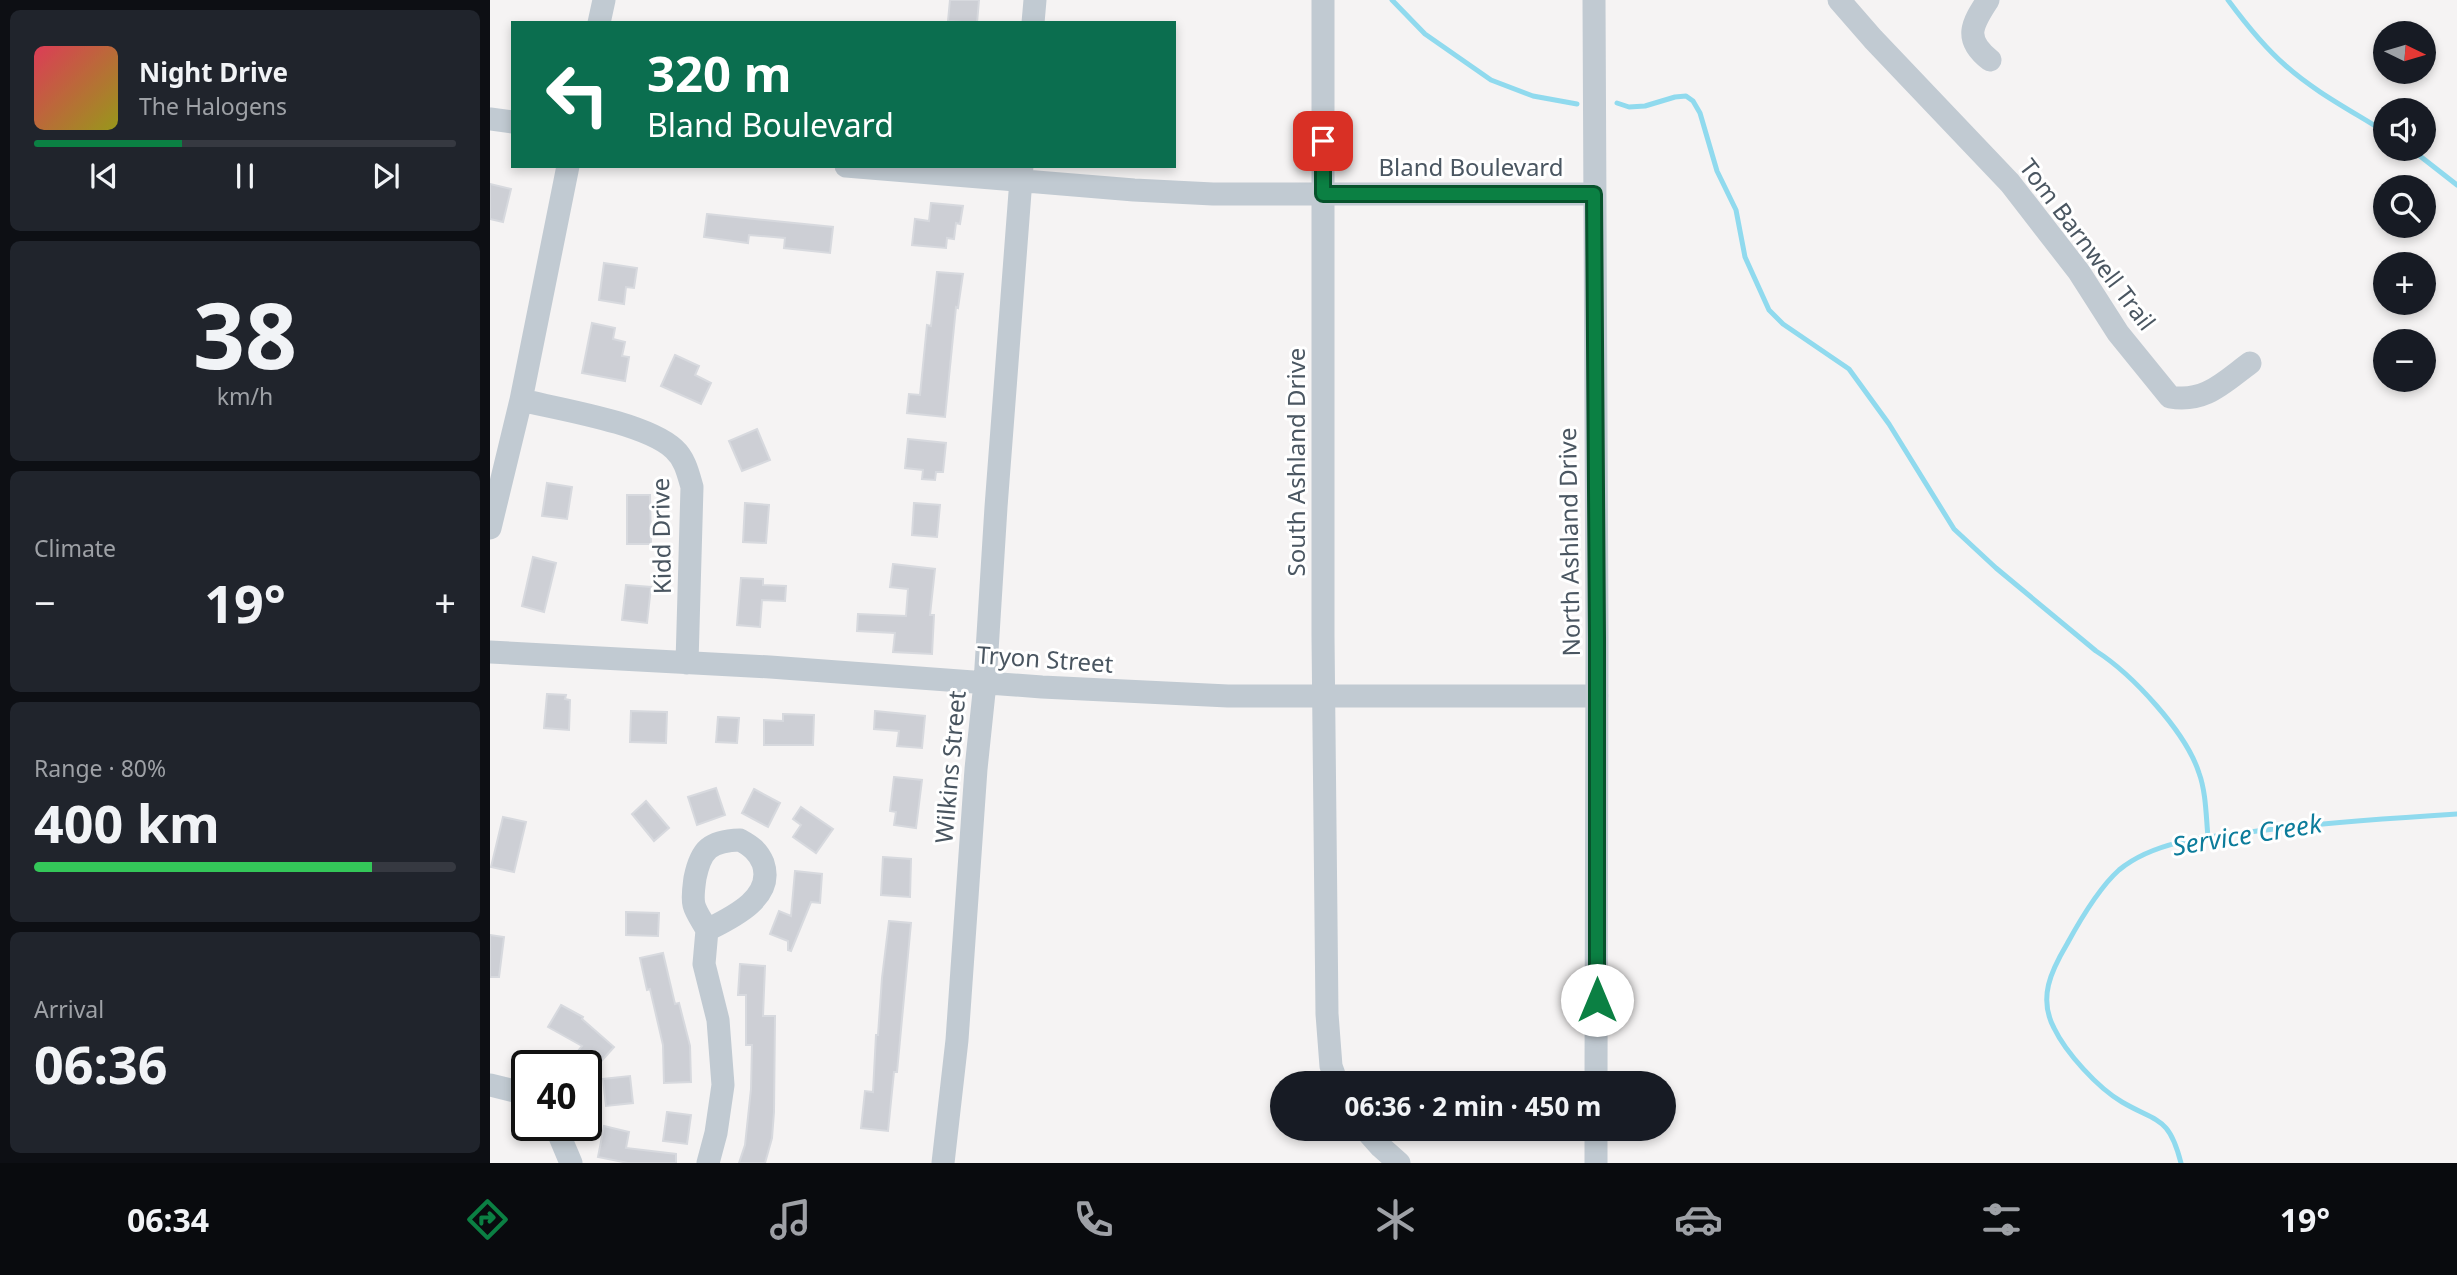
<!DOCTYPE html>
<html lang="en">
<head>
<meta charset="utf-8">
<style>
  :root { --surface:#171b24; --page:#20242c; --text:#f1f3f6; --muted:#9ea1a6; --line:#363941; --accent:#0b8043 }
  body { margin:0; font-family:"Noto Sans",sans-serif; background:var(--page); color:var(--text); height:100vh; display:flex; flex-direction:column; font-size:26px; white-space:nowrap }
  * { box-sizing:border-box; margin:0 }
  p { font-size:23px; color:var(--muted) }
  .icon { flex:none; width:38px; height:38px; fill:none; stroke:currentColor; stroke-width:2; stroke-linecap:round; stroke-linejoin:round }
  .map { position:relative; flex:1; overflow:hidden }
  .side { display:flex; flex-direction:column; gap:10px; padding:10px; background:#0d0f14; width:490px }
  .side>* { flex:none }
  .top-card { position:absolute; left:21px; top:21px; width:665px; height:147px; border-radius:0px; box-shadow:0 4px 10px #0003; background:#0b6e4f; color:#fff; overflow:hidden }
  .needle { width:46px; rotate:95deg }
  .tools { position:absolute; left:1883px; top:21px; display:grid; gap:14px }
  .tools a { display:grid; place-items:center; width:63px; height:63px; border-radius:50%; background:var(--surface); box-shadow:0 4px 10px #0003; font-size:35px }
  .speed { position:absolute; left:21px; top:1050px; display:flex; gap:14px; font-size:35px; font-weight:700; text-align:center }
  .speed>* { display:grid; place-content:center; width:91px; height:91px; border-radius:50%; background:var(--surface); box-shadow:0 4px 10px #0003; line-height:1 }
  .speed .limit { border:4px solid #111; border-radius:10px; background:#fff; color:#111 }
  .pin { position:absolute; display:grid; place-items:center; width:60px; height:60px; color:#fff; margin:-30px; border-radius:14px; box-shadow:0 4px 10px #0006 }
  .me { position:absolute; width:77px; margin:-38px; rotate:0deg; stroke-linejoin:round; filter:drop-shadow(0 0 5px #0008) }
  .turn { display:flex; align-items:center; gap:24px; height:147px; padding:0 21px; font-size:32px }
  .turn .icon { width:91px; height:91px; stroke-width:2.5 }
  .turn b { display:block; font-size:49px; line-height:60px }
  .big { font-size:52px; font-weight:700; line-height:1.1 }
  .side .widget { flex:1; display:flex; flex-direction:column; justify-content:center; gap:10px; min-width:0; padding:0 24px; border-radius:10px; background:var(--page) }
  .side .dial { align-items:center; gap:0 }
  .dial b { font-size:91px; line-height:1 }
  .song { display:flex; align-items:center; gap:21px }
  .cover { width:84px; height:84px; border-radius:10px; background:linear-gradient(135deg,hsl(350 70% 55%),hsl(60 70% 35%)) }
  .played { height:7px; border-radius:4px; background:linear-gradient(90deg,var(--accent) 35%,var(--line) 35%) }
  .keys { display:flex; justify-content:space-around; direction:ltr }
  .heat { display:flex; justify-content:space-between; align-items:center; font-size:38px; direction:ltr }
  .charge { height:10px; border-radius:5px; background:linear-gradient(90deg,#34c759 80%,var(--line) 0) }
  .trip { position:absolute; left:780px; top:1071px; width:406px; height:70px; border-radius:35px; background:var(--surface); box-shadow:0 4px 10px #0003; font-weight:700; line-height:70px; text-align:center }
  .menu { display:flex; height:112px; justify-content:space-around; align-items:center; background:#090b0e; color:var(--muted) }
  .menu .icon { width:49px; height:49px }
  .menu .selected { color:var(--accent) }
  .menu b { font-size:32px; color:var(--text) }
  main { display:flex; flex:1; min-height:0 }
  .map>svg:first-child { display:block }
</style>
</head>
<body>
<main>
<section class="side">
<div class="widget">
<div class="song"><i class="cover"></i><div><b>Night Drive</b><p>The Halogens</p></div></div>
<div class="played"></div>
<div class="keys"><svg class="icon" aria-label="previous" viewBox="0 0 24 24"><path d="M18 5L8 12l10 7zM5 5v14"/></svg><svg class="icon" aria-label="pause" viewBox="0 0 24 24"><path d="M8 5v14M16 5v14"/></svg><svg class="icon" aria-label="next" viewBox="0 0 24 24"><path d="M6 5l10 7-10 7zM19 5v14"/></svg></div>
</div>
<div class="widget dial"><b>38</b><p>km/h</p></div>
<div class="widget"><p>Climate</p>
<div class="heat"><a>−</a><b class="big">19°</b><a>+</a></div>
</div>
<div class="widget"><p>Range · 80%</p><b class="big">400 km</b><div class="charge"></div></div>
<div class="widget"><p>Arrival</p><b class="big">06:36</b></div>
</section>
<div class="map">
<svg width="1967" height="1163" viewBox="0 0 1967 1163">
  <rect width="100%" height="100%" fill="#f5f3f3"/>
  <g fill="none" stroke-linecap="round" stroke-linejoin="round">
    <path stroke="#90daee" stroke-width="5" d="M902,0L935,34L1001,80L1043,96L1087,104
      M1738,0C1755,23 1774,47 1796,66C1825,92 1862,111 1895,132
      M1127,103L1139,107L1155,106L1185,97L1196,96L1203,101L1210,113L1227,171L1246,210L1255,257L1279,310L1293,324L1359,369L1399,424L1464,529L1506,568L1606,651C1642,674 1696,732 1709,773C1716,792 1716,816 1718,837
      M1921,149L1967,185
      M1691,1163C1679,1116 1668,1123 1632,1102C1608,1088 1576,1053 1564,1028C1548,998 1561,971 1577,944C1589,922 1610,887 1629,870C1668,838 1728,836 1776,830C1840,822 1903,818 1967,814"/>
  </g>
  <path fill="#cdcfd5" stroke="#d7d9de" stroke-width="2" d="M460,0H489L487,23L458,21Z
    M0,184L21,189L13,222L0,219Z
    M441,203L473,206L470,224L466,223L464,239L457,238L456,248L422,245L425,219L439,221Z
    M217,214L343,227L340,253L294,248L295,238L259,235L258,243L214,237Z
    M114,263L147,268L144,288L136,287L134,304L109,300Z
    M447,272L473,274L468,308L466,307L455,417L417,413L419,394L430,395L437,325L441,326Z
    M102,323L125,328L123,339L135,342L132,356L139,357L135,381L92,373Z
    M185,355L209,366L205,375L221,383L211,404L171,386Z
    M267,429L280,460L252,471L239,441Z
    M418,439L456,443L453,472H446L445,480L432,479L433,470L415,468Z
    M57,483L82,487L77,519L52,516Z
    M137,495H160L161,544H137Z
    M255,503L279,505L276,543L253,542Z
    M424,503L450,505L447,537L422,535Z
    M43,557L66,563L54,612L32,606Z
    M403,564L445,569L440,615H444L442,654L403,652L405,633L367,631L368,614L416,616L418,589L400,587Z
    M251,578L273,579V585L296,586L295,601L272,600L270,627L247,625Z
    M136,585L161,587L157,623L132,620Z
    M57,694L76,695L75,699L80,700L79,730L54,728Z
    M141,711L177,712L176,743L140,742Z
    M385,711L435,716L432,748L407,746L409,731L384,729Z
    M293,714L324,715L323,745H274V720L293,721Z
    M228,717L249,718L247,743L226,742Z
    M404,777L432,780L426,828L404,825L406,812L400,811Z
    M226,788L235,815L207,825L198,797Z
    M264,789L290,803L278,827L252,813Z
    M156,801L179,828L164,841L142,814Z
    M311,807L343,829L326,853L303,837L311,825L303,819Z
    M13,817L36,822L24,872L1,867Z
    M393,857L421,859L420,897L391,895Z
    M305,871L332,874L330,903L321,902L301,951L298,950V941L280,934L289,911L301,916Z
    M136,912L169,913L168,936L136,935Z
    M399,921L421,923L407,1072H404L398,1131L371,1128L375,1091L383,1092L386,1035H388L392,978Z
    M0,935L14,937L9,977H0Z
    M173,953L185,1004L189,1003L200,1046L201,1082L174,1083L173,1045L160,989L157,990L150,958Z
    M250,964L275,966L273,1016H285L284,1112L282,1138L275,1163H249L255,1145L261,1089L262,1045H256V995H248Z
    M71,1005L93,1017L92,1019L124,1047L106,1067L88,1051L92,1046L58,1027Z
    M140,1076L143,1103L116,1106L113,1079Z
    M177,1112L201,1115L197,1144L173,1141Z
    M114,1126L139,1132L136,1148L186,1154V1163H138L108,1157Z"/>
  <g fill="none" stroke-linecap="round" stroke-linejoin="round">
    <path stroke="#c1cad2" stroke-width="23" d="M833,0V636L837,1014L841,1066L847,1083
      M1104,0L1107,637L1106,1083
      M1349,0L1383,39L1520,183L1589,272L1628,333L1680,397C1715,403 1733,383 1760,363
      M1498,0C1482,24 1473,39 1500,60
      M109,23L114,0
      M543,23L545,0
      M0,119L23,122
      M356,166L644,190L723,194H1104
      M31,400C69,409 156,423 184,449C195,459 198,473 202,487L197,663
      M0,528L31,400L78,166
      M0,652L280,667L552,687L738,696H1107
      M250,840C261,846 268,851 273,863C285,898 241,918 217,930C213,922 206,913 204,905C202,897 204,886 205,878C211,849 220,841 250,840Z
      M217,930L214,964L228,1020L233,1085L226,1133L218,1163
      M0,1085L37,1094
      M65,1125L81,1163
      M875,1129L891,1147L909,1163
      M453,1163L467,1040L486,769L495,683L506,507L532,166
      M1106,1163V1129"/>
  </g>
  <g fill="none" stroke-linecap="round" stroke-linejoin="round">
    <g stroke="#07532c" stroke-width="18">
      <path id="route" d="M833,141V194H1104L1107,637V1000"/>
    </g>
    <use href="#route" stroke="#0b8043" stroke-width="12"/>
  </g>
  <g text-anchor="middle" stroke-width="6" stroke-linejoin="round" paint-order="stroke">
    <g font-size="24" fill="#4a5661" stroke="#fff">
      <text x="981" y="176">Bland Boulevard</text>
      <text transform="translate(1597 245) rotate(53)" y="8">Tom Barnwell Trail</text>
      <text transform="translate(807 462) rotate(-90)" y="8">South Ashland Drive</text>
      <text transform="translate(172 536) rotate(-91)" y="8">Kidd Drive</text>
      <text transform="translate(1080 542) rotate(-91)" y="8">North Ashland Drive</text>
      <text transform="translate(555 660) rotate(4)" y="8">Tryon Street</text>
      <text transform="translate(461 767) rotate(-85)" y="8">Wilkins Street</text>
    </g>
    <g font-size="26" font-style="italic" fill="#0c7c9b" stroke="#fff">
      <text transform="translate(1757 835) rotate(-9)" y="9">Service Creek</text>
    </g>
  </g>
</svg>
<div class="tools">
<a><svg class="needle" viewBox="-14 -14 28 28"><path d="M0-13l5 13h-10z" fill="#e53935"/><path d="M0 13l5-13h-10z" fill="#9ea1a6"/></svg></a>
<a><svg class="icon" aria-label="sound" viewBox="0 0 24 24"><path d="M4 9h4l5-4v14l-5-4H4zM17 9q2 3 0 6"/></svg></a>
<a><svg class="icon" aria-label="search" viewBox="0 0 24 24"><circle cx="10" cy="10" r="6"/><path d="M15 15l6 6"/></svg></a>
<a>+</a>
<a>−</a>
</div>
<div class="speed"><div class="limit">40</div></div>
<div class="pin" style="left:833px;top:141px;background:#d93025"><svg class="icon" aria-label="arrive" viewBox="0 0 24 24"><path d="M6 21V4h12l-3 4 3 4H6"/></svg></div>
<svg class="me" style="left:1107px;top:1000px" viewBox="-20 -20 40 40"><circle r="19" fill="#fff"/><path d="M0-13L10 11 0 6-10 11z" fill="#0b8043"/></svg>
<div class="trip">06:36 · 2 min · 450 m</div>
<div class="top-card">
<div class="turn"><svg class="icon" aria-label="left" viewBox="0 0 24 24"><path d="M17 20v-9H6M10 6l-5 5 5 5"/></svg><div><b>320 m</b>Bland Boulevard</div></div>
</div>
</div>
</main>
<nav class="menu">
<b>06:34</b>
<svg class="icon selected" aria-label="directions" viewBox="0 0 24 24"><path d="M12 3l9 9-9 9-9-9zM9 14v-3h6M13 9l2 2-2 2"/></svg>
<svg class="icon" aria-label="music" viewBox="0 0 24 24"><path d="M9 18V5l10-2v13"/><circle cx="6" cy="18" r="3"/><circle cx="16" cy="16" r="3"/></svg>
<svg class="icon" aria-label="phone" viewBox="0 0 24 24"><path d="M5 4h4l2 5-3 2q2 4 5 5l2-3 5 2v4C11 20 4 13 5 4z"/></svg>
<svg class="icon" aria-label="climate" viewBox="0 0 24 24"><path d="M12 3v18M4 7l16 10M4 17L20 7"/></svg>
<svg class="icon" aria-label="car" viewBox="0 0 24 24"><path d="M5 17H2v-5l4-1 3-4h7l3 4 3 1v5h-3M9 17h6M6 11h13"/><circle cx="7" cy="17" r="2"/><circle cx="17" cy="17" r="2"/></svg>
<svg class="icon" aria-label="filters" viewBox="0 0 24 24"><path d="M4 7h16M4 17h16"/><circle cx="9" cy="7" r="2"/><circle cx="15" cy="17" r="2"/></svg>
<b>19°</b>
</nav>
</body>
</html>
